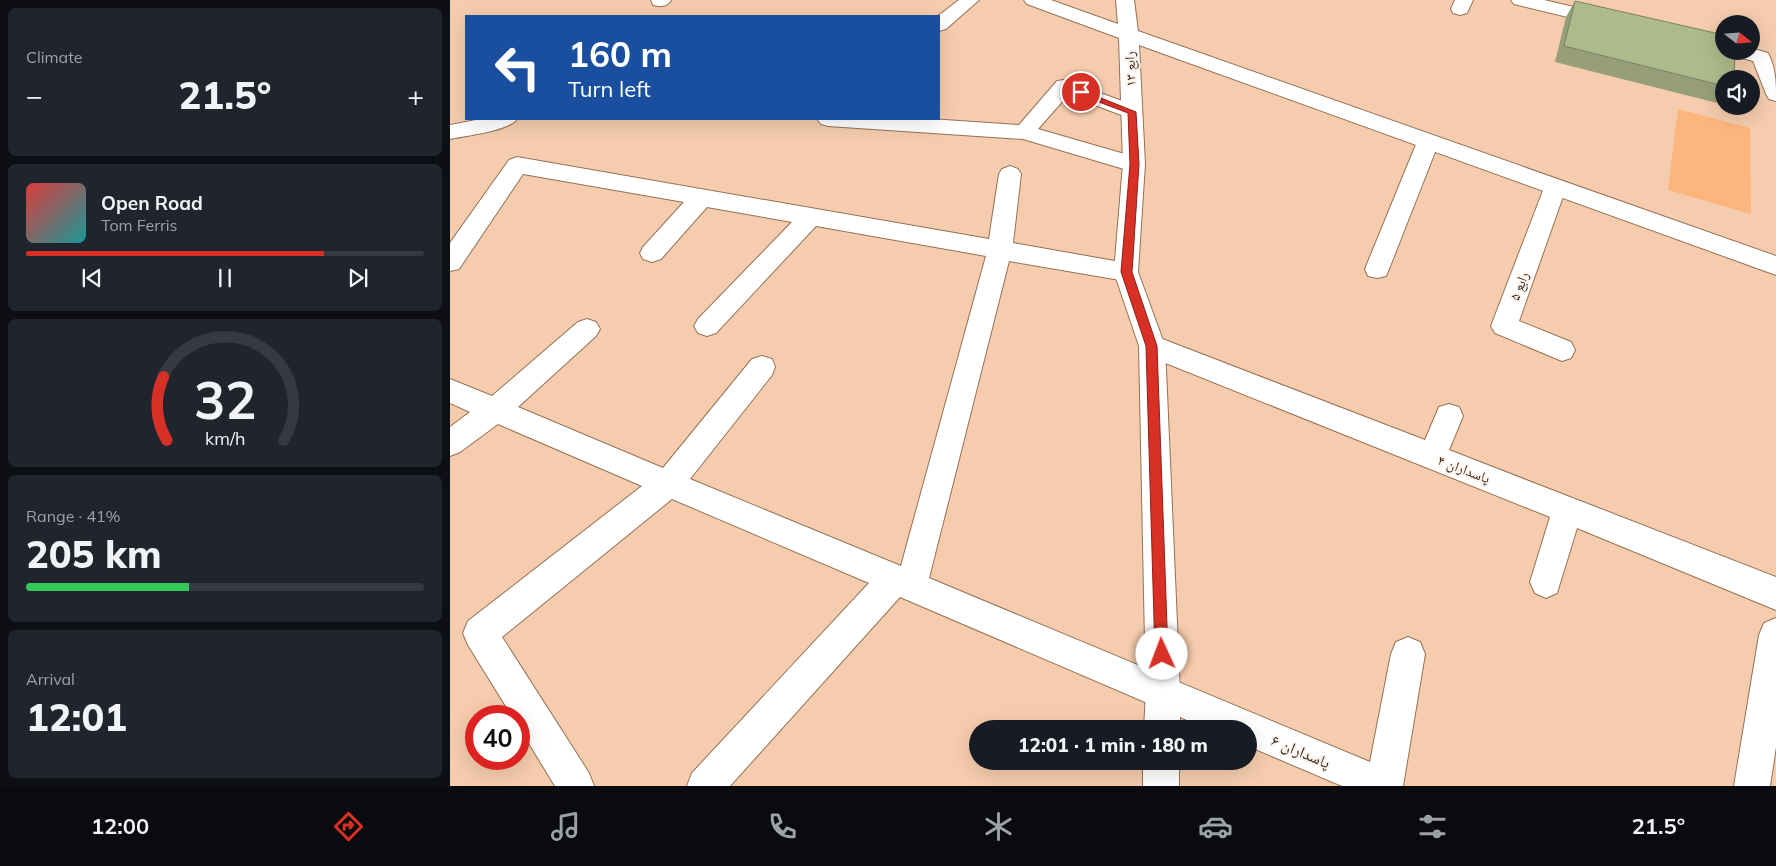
<!DOCTYPE html>
<html lang="en">
<head>
<meta charset="utf-8">
<style>
  :root { --surface:#171b24; --page:#20242c; --text:#f1f3f6; --muted:#9ea1a6; --line:#363941; --accent:#d93025 }
  body { margin:0; font-family:Mulish,"Noto Naskh Arabic",sans-serif; background:var(--page); color:var(--text); height:100vh; display:flex; flex-direction:column; font-size:19px; white-space:nowrap }
  * { box-sizing:border-box; margin:0 }
  p { font-size:16px; color:var(--muted) }
  .icon { flex:none; width:28px; height:28px; fill:none; stroke:currentColor; stroke-width:2; stroke-linecap:round; stroke-linejoin:round }
  .map { position:relative; flex:1; overflow:hidden }
  .drawer { display:flex; flex-direction:column; gap:8px; padding:8px; background:#0d0f14; width:450px }
  .drawer>* { flex:none }
  .guide { position:absolute; left:15px; top:15px; width:475px; height:105px; border-radius:0px; box-shadow:0 5px 20px #0002; background:#1a4fa0; color:#fff; overflow:hidden }
  .needle { width:32px; rotate:107deg }
  .buttons { position:absolute; left:1265px; top:15px; display:grid; gap:10px }
  .buttons a { display:grid; place-items:center; width:45px; height:45px; border-radius:50%; background:var(--surface); box-shadow:0 5px 20px #0002; font-size:25px }
  .speed { position:absolute; left:15px; top:705px; display:flex; gap:10px; font-size:25px; font-weight:700; text-align:center }
  .speed>* { display:grid; place-content:center; width:65px; height:65px; border-radius:50%; background:var(--surface); box-shadow:0 5px 20px #0002; line-height:1 }
  .speed .limit { border:8px solid #d22; background:#fff; color:#111 }
  .pin { position:absolute; display:grid; place-items:center; width:42px; height:42px; color:#fff; margin:-21px; border:2px solid #fff; border-radius:50%; box-shadow:0 1px 5px #0007 }
  .me { position:absolute; width:55px; margin:-28px; rotate:358deg; stroke-linejoin:round; filter:drop-shadow(0 0 4px #0008) }
  .turn { display:flex; align-items:center; gap:18px; height:105px; padding:0 20px; font-size:22px }
  .turn .icon { width:65px; height:65px; stroke-width:2.5 }
  .turn b { display:block; font-size:35px; line-height:42px }
  .big { font-size:38px; font-weight:800; line-height:1.1 }
  .drawer .widget { flex:1; display:flex; flex-direction:column; justify-content:center; gap:8px; min-width:0; padding:0 18px; border-radius:8px; background:var(--page) }
  .drawer .dial { align-items:center; gap:0 }
  .dial svg { height:130px; overflow:visible; fill:none; stroke:var(--line); stroke-width:7; stroke-linecap:round; text-anchor:middle }
  .dial text { fill:var(--text); stroke:none }
  .song { display:flex; align-items:center; gap:15px }
  .cover { width:60px; height:60px; border-radius:8px; background:linear-gradient(135deg,hsl(0 70% 55%),hsl(180 70% 35%)) }
  .played { height:5px; border-radius:2px; background:linear-gradient(90deg,var(--accent) 75%,var(--line) 75%) }
  .keys { display:flex; justify-content:space-around; direction:ltr }
  .heat { display:flex; justify-content:space-between; align-items:center; font-size:28px; direction:ltr }
  .charge { height:8px; border-radius:4px; background:linear-gradient(90deg,#34c759 41%,var(--line) 0) }
  .trip { position:absolute; left:519px; top:720px; width:288px; height:50px; border-radius:25px; background:var(--surface); box-shadow:0 5px 20px #0002; font-weight:800; line-height:50px; text-align:center }
  .dock { display:flex; height:80px; justify-content:space-around; align-items:center; background:#090b0e; color:var(--muted) }
  .dock .icon { width:35px; height:35px }
  .dock .current { color:var(--accent) }
  .dock b { font-size:22px; color:var(--text) }
  main { display:flex; flex:1; min-height:0 }
  .map>svg:first-child { display:block }
</style>
</head>
<body>
<main>
<section class="drawer">
<div class="widget"><p>Climate</p>
<div class="heat"><a>−</a><b class="big">21.5°</b><a>+</a></div>
</div>
<div class="widget">
<div class="song"><i class="cover"></i><div><b>Open Road</b><p>Tom Ferris</p></div></div>
<div class="played"></div>
<div class="keys"><svg class="icon" aria-label="previous" viewBox="0 0 24 24"><path d="M18 5L8 12l10 7zM5 5v14"/></svg><svg class="icon" aria-label="pause" viewBox="0 0 24 24"><path d="M8 5v14M16 5v14"/></svg><svg class="icon" aria-label="next" viewBox="0 0 24 24"><path d="M6 5l10 7-10 7zM19 5v14"/></svg></div>
</div>
<div class="widget dial"><svg viewBox="0 0 100 80">
<path d="M14 69A42 42 0 1 1 86 69"/>
<path d="M14 69A42 42 0 0 1 12 30" stroke="#d93025"/>
<text x="50" y="56" font-size="32" font-weight="700">32</text>
<text x="50" y="72" font-size="11">km/h</text>
</svg></div>
<div class="widget"><p>Range · 41%</p><b class="big">205 km</b><div class="charge"></div></div>
<div class="widget"><p>Arrival</p><b class="big">12:01</b></div>
</section>
<div class="map">
<svg width="1326" height="786" viewBox="0 0 1326 786">
  <rect width="100%" height="100%" fill="#f5ccad"/>
  <path fill="#fcb57c" d="M1228,109L1300,128L1301,214L1218,190Z"/>
  <g fill="none" stroke-linecap="round" stroke-linejoin="round">
    <g stroke="#957154" stroke-width="2">
      <path id="street" d="M201,0H221C217,7 211,7 203,5Z
        M509,0H529L496,29L489,31L488,16Z
        M1005,0H1023L1017,13L1010,15L1003,13L1001,9Z
        M614,80L689,107L692,112L689,117L682,119L618,95L588,129L692,159L695,164L692,169L684,172L573,139L378,126L371,124L367,119H480L569,125L607,81Z
        M31,119H67C59,131 15,136 0,139V125Z
        M978,135L986,137L989,142L939,269L936,276L927,278L918,276L915,269L967,142L970,137Z
        M67,157L539,239L549,174L552,169L560,166L568,169L571,174L563,243L676,263L685,265L688,272L685,279L676,281L559,261L479,578L920,762L941,654L946,642L958,637L970,642L975,654L953,786H892L798,746V729H758L450,597L280,786H237L242,773L419,583L222,499L52,637L139,773L144,786H105L69,727V716H62L18,645L13,633L18,621L192,486L48,424L10,452L0,456V427L20,412L0,403V379L42,396L128,322L137,319L146,322L150,329L146,336L68,407L213,468L302,359L312,356L322,359L325,367L322,375L240,479L451,566L536,256L366,226L266,333L257,336L248,333L244,326L248,319L342,222L257,207L211,259L202,262L193,259L190,253L193,247L234,202L73,174L9,269L0,271V243L59,160Z
        M1105,180L1113,182L1116,188L1069,321L1121,342L1125,350L1121,358L1112,361L1045,333L1041,326L1094,188L1097,182Z
        M702,335L975,440L989,407L999,404L1009,407L1013,416L999,450L1326,577V610L1127,528L1107,593L1096,598L1085,593L1080,582L1100,517L693,354L689,346L693,338Z
        M1326,618V747L1320,786H1284L1309,635L1314,623Z"/>
    </g>
    <g stroke="#957154" stroke-width="2">
      <path id="secondary" d="M574,0H601L668,24L666,0H684L688,31L1326,256V275L689,45L695,164L688,272L715,346L730,692V729H694L696,692L689,346L664,272L673,164L669,38L577,4Z
        M1061,0H1094L1162,16L1164,20L1162,24L1155,26L1064,4Z
        M1301,48L1318,53C1326,68 1326,83 1326,101L1319,99L1316,94L1303,61L1281,55L1278,51H1301Z
        M693,761H729V786H693Z"/>
    </g>
    <use href="#street" fill="#fff" fill-rule="evenodd"/>
    <use href="#secondary" fill="#fff" fill-rule="evenodd"/>
  </g>
  <path fill="#969f78" d="M1125,1L1274,79V101L1271,104L1105,62L1116,17Z"/>
  <path fill="#aeb98c" stroke="#7a8262" d="M1125,1L1274,35V51H1285L1284,79H1274V86L1114,46Z"/>
  <path fill="#d93025" stroke="#8d1f18" d="M631,90L686,112L689,164L682,272L707,346L718,654L716,659L712,661L707,659L705,654L696,346L671,272L680,164L678,113L628,94V91Z"/>
  <g text-anchor="middle" stroke-width="4" stroke-linejoin="round" paint-order="stroke">
    <g font-size="14" fill="#38281c" stroke="#fdf4ee">
      <text transform="translate(680 69) rotate(-92)" y="5">رابع ۱۳</text>
      <text transform="translate(1069 286) rotate(-69)" y="5">رابع ۵</text>
      <text transform="translate(1014 469) rotate(21)" y="5">پاسداران ۴</text>
    </g>
    <g font-size="16" fill="#38281c" stroke="#fdf4ee">
      <text transform="translate(851 751) rotate(23)" y="6">پاسداران ۶</text>
    </g>
  </g>
</svg>
<div class="buttons">
<a><svg class="needle" viewBox="-14 -14 28 28"><path d="M0-13l5 13h-10z" fill="#e53935"/><path d="M0 13l5-13h-10z" fill="#9ea1a6"/></svg></a>
<a><svg class="icon" aria-label="sound" viewBox="0 0 24 24"><path d="M4 9h4l5-4v14l-5-4H4zM17 9q2 3 0 6"/></svg></a>
</div>
<div class="speed"><div class="limit">40</div></div>
<div class="pin" style="left:631px;top:92px;background:#d93025"><svg class="icon" aria-label="arrive" viewBox="0 0 24 24"><path d="M6 21V4h12l-3 4 3 4H6"/></svg></div>
<svg class="me" style="left:712px;top:654px" viewBox="-20 -20 40 40"><circle r="19" fill="#fff"/><path d="M0-13L10 11 0 6-10 11z" fill="#d93025"/></svg>
<div class="trip">12:01 · 1 min · 180 m</div>
<div class="guide">
<div class="turn"><svg class="icon" aria-label="left" viewBox="0 0 24 24"><path d="M17 20v-9H6M10 6l-5 5 5 5"/></svg><div><b>160 m</b>Turn left</div></div>
</div>
</div>
</main>
<nav class="dock">
<b>12:00</b>
<svg class="icon current" aria-label="directions" viewBox="0 0 24 24"><path d="M12 3l9 9-9 9-9-9zM9 14v-3h6M13 9l2 2-2 2"/></svg>
<svg class="icon" aria-label="music" viewBox="0 0 24 24"><path d="M9 18V5l10-2v13"/><circle cx="6" cy="18" r="3"/><circle cx="16" cy="16" r="3"/></svg>
<svg class="icon" aria-label="phone" viewBox="0 0 24 24"><path d="M5 4h4l2 5-3 2q2 4 5 5l2-3 5 2v4C11 20 4 13 5 4z"/></svg>
<svg class="icon" aria-label="climate" viewBox="0 0 24 24"><path d="M12 3v18M4 7l16 10M4 17L20 7"/></svg>
<svg class="icon" aria-label="car" viewBox="0 0 24 24"><path d="M5 17H2v-5l4-1 3-4h7l3 4 3 1v5h-3M9 17h6M6 11h13"/><circle cx="7" cy="17" r="2"/><circle cx="17" cy="17" r="2"/></svg>
<svg class="icon" aria-label="filters" viewBox="0 0 24 24"><path d="M4 7h16M4 17h16"/><circle cx="9" cy="7" r="2"/><circle cx="15" cy="17" r="2"/></svg>
<b>21.5°</b>
</nav>
</body>
</html>
